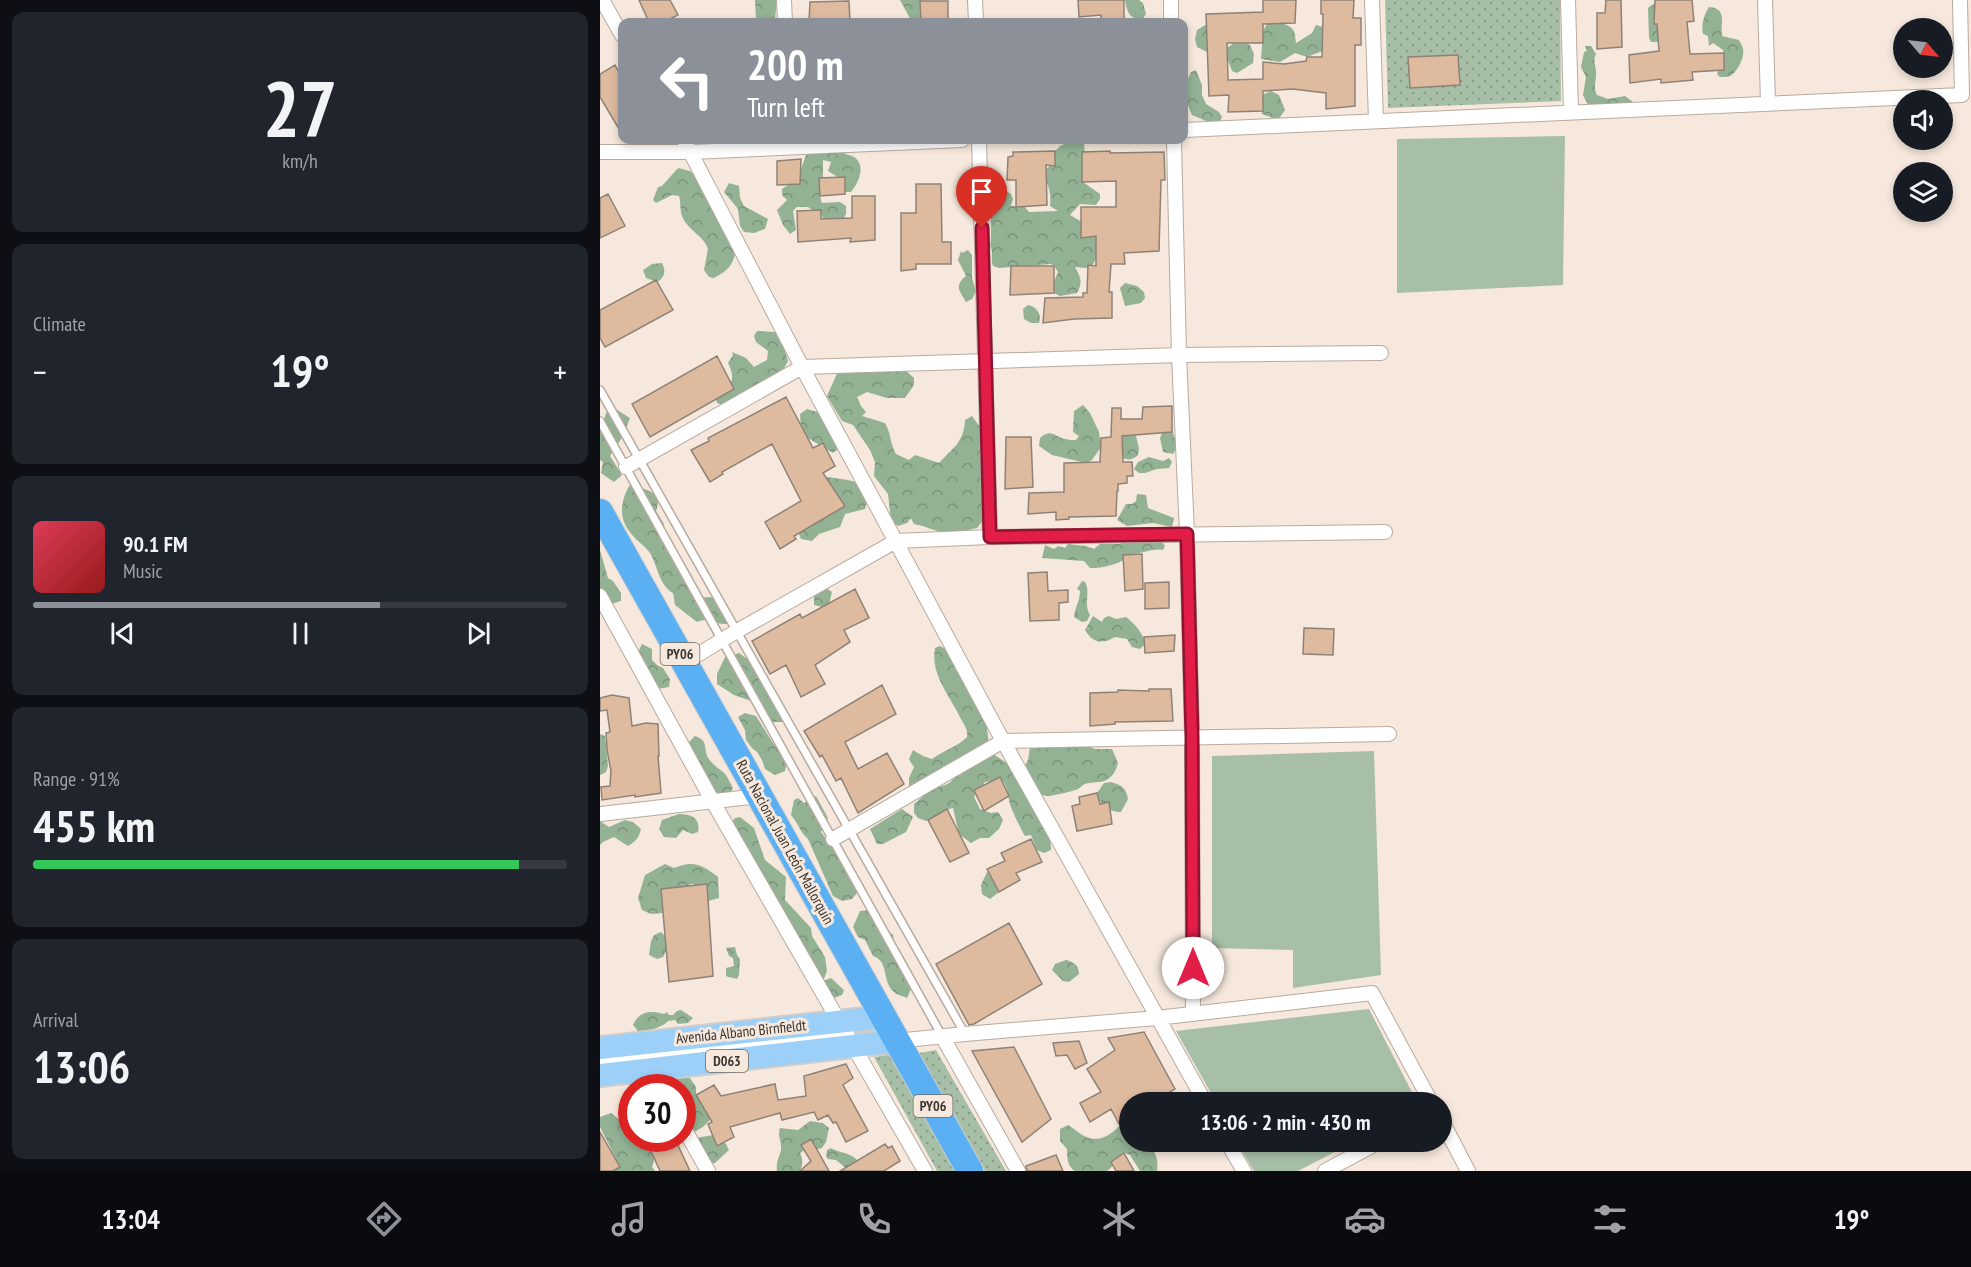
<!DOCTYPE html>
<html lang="en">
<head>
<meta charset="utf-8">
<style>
  :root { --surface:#171b24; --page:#20242c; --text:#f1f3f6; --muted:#9ea1a6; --line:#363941; --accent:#8c9099 }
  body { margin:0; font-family:"PT Sans Narrow",sans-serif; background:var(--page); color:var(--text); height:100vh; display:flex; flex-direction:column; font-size:22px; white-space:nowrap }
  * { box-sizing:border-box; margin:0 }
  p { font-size:20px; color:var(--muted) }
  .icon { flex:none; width:33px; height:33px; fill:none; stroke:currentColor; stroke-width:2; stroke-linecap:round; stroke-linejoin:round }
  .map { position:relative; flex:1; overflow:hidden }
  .sheet { display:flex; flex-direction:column; gap:12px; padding:12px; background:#0d0f14; width:600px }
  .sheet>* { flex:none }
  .hud { position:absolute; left:18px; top:18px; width:570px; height:126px; border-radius:12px; box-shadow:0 3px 9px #0003; background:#8c9099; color:#fff; overflow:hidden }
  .needle { width:39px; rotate:118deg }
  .fabs { position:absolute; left:1293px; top:18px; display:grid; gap:12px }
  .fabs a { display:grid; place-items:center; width:60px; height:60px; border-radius:50%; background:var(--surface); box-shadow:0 3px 9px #0003; font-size:30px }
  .speed { position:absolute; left:18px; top:1074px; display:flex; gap:12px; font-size:30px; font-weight:700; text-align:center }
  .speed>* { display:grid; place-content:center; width:78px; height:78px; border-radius:50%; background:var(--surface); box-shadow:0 3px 9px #0003; line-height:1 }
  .speed .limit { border:9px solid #d22; background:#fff; color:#111 }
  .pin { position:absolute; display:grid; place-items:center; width:51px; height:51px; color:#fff; margin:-62px -26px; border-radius:50% 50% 50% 0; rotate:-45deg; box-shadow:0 0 6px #0007 }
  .pin .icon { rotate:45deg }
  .me { position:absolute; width:66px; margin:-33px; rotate:0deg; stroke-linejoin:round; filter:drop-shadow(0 0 4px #0008) }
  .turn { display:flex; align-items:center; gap:21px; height:126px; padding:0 30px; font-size:27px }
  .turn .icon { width:78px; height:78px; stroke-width:2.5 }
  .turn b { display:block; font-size:42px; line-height:51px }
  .big { font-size:45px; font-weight:800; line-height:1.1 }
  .sheet .tile { flex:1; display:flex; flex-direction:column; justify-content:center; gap:9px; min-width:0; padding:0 21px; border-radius:12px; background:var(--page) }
  .sheet .dial { align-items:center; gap:0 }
  .dial b { font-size:78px; line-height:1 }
  .song { display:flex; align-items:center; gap:18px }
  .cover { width:72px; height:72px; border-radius:9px; background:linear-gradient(135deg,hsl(350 70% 55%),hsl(0 70% 35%)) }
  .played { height:6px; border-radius:3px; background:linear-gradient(90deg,var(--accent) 65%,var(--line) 65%) }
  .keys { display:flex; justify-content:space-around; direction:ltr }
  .heat { display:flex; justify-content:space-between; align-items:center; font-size:33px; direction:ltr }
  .charge { height:9px; border-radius:4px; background:linear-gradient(90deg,#34c759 91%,var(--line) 0) }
  .trip { position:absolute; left:519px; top:1092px; width:333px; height:60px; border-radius:30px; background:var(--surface); box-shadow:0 3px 9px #0003; font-weight:800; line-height:60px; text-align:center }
  .menu { display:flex; height:96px; justify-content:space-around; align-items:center; background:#090b0e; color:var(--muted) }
  .menu .icon { width:42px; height:42px }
  .menu .on { color:var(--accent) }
  .menu b { font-size:27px; color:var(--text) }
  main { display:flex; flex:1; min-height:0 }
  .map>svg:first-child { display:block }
</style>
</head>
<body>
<main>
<section class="sheet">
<div class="tile dial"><b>27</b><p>km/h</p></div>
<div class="tile"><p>Climate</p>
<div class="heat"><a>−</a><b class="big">19°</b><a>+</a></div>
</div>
<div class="tile">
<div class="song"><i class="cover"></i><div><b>90.1 FM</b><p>Music</p></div></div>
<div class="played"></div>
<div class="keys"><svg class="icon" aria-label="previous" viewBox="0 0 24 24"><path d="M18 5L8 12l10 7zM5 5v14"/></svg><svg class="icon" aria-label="pause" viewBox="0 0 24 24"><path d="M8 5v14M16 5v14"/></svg><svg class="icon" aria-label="next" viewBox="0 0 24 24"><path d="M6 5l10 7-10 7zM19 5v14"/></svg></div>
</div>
<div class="tile"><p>Range · 91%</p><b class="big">455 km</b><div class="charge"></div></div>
<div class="tile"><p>Arrival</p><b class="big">13:06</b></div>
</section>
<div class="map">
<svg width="1371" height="1171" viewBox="0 0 1371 1171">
  <defs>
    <pattern id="forest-crowns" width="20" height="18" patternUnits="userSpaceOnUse" patternTransform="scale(1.5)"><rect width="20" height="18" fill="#93b294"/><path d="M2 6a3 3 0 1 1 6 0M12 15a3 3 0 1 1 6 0" fill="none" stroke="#799279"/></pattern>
    <pattern id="park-dots" width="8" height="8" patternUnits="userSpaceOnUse" patternTransform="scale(1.5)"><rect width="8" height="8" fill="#a7bfa7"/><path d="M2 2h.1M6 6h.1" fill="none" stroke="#899c88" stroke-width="1.8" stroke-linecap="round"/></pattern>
  </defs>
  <rect width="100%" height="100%" fill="#f6e8dc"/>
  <path fill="#a7bfa7" d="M965,136L963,285L797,293V139Z
    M774,751L781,975L693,988V950L612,948V756Z
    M769,1009L817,1102H616L576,1031Z
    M637,1142H754L698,1171H654Z"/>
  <path fill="url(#forest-crowns)" d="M155,0H177L175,19L177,22H156Z
    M300,0H324L320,1L321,22H312Z
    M525,0H539L543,3L546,14L542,20C528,18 527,11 525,0Z
    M1053,4L1084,22L1089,31C1080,39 1067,33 1058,42H1051L1049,38L1048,8Z
    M1109,7C1128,8 1120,24 1122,36L1139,40C1140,43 1143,46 1143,49C1145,57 1137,73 1130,76C1128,77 1123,77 1120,77L1117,74L1124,57L1123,50L1113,43L1109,46L1108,36L1103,34C1101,24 1104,15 1109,7Z
    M612,21L615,52H607L597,47L595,39L597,30Z
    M677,21C692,27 695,27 696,43L712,33L716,25L723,27L725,50L707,57L695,53L680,62L661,59L663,31L667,24Z
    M634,43H646L650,45L654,54L653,63L637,73L632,71L626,55L627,48Z
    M985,46H991L996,54C992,62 997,67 996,75C996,83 993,87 997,95L1008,99L1025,96L1033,102L1031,110L994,108L987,103L983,95L986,77L981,67L984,52L987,51Z
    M596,70L602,85V95L606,104L619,112L622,117L620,122L606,121L592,115C585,100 583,87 591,72Z
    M671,91L679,95L685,110L678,120L662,114L660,96Z
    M213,140H229C234,144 239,150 244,153C247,155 251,155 254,157C267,166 258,183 251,192H245L241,186V179L228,171L231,162L223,160V184L220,196L222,203L240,202L246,206V214L242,221L224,219C220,212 214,212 208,207H197L193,211L196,230L190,234L183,225L177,210L187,200L182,195V189L198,178L206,155L216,153Z
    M474,140H479L484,143L486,166L483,182L500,194V199L496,205L480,204L470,215L496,230V259L492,266L486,268L475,267C481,278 483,282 477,293L460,296L454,293L452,287L458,272L454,266L451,264L399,268L393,266C390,259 394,253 390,246C394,227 383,200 406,191L411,194L413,199L411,206H413L425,207L429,212L458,211L450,206C452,187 446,187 444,171L453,163L455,151L460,146Z
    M78,168L90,171L95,176L137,246C133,264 131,269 114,278L109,277L104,270L108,249C104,237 93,233 86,223C78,212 82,207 79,196L72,195L56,203L53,200L58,187L62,186Z
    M129,183L139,186L140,198L144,206L168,219L165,229L154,233L144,232L140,226L138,209L124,192Z
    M368,250L372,255V278L376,291L372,299L366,302C359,290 354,286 366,276L358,260L361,251L362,253Z
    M62,263C66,271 65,277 57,282L46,278L43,270L52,264Z
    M525,283L537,286L544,292L545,298L541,303L525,306L520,288Z
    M428,305C437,307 442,314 439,323H431L424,319L423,309Z
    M157,331L175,332L181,338L188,361L183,370L149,389L126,406L117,403L116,399C128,387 138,382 128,363L133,355L132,352L146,358L154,367L167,360L168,351L156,342L154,336Z
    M303,368L314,378V385L305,398H287L267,392L257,397L261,406L266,412L262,416L285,423C291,433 290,444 296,454L309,460L315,455L339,463C353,448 364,442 365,420L372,416L388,438L385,518L377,528C368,530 357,534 348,533C336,532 326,526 314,524L311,518L307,523L298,526L291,521L288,494L274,476L275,462L270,450L253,425L242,421L227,396L239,369Z
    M483,405L490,413L499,432L501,447L492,460L486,463L452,455L439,446L440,438C451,428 454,436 465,439C469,440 473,440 476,440L479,436L473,432L474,411Z
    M14,408L30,418L23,436L10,456L22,475L14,482L1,473L3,462L0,460V433L7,410Z
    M207,409L228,415L242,446L233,453L208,438L201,428L200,414Z
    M572,429L575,439L579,445L573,454L563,452L560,438L563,431Z
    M531,433L536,436L539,449L538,455C532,460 528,461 521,457C524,448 520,443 523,435Z
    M549,457L563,461L569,458L572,462L569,468L557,469L545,473H539L534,469L538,462Z
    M227,477C249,481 274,478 265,509L245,514L240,527L219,534L212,541L201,539L197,529L223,491Z
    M31,485C44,490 64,490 56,511L64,524L65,544L69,555L98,598L110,597L123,601L131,616L127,624C116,625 108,617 97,622L75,605L73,593C59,585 58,567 50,553C46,547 42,545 37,540C19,523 18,507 29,486Z
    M537,494L546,495L548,508L574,518L572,527L553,523L527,526L517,520L526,504H532L536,501Z
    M559,538L565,546L563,550C551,548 543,554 531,554C524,563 502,569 490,568L484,561L442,558L445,545L454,549L458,546L465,548L468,544L486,546L494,549L500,544H520L528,540Z
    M0,550L8,578L13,581L21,593V601L8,605L0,598Z
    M482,581L485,582C491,593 483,604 490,615L487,621L482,622L474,617C475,607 480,601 480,591L477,589Z
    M226,588L232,592L229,604L223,607L214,605V595Z
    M493,616L502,622L504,618L509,616L516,619L526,617C534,623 544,634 545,644L540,649L532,647L527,639L515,637C503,644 493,644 485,630Z
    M42,644L52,649V660L57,665L63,668L70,679L69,687L57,689L44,676C48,661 44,663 38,652Z
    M340,646C357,653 380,703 390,720L387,729L389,744L374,764L380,762L393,754L413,767L450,836L451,850L444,853L437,850L431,835L425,836C422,831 411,809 410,804C407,794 409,789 402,780L385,782L374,797L380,809L391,813L398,812L403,820L399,829L389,838H380L371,843L359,834L353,808C342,810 335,818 326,821L318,818L314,813V804L334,787C344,786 350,785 355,776L315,790L309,786V778L314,767L309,759L313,750L323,756L332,759C344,750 357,747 367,737C368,729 364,725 361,719C350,696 330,674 335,648Z
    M139,653L150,661L162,684L187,720L183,722H170L154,702L134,695L117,684V674L125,657Z
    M145,713L156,716L173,743L187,761L185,771L175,775L165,769L162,760L157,752L152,748L146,740L145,730L138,717Z
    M0,734L5,736L8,766L6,772L0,775Z
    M95,736C110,741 102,749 109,759C113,765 117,767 123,772C127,775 130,783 133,788L128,796L117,799L86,745Z
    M444,740L466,747L479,743L495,749H512L518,763C516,770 514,775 508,779C501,784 492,781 485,784C482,785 480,788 478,789C474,791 449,797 446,796C434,794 429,778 424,767L428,760L430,747H433L437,742Z
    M511,782C522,785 526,788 528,799L521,812C509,812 500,805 497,793L504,783Z
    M216,796L228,818L221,832L232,847L253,868L262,887L252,899L242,901L233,896L208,839C200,832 198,823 191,815L194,800L198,798L204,803Z
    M302,809L313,817L306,832L283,844H277L270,829Z
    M79,814C91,814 101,818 98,832L92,834L83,830L76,838L64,837L59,829L62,820Z
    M140,817L154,828L165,860L186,877L185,900L211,928L212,936L225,957L227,971L223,981L231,978L244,990L242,995L234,998L228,996L153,869L155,861L130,824L135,818Z
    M25,820L33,822L41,829C39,838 36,841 28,846L14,837L3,842L0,845V821L9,827Z
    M65,864L74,868C94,860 102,865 118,877L119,898L108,901L102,887L91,884L88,886L61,889L63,913L51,914L42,910L38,898L45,875Z
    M387,872L394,875L399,892L390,899L382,894L381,885Z
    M272,910L279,914L280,924L293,935L296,954L312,987L307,998C303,996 297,995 294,992C281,981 290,962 273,956L265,940L258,937L253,927L260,911Z
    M61,932L65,936L68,947L63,957L57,959L49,955L51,941L54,935Z
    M135,947L137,955L140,959L139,975L137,979L126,976V968L134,966L133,958L129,956L126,948Z
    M466,960C474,962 479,966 479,974L469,982L463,981L452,970L455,964Z
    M81,1010L93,1018L88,1023L78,1024L75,1020L68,1021C62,1028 47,1031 38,1031L33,1025C39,1011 51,1010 64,1014L67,1012L69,1015H73L77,1011Z
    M88,1075L96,1087V1095L111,1119L103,1127L94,1132L83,1127L82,1088H71L78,1077Z
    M11,1113L20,1120L32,1138L44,1139L50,1141C55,1150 56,1157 52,1167L55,1171H13L20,1167L0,1127V1117Z
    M529,1115L530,1142H545C555,1151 559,1157 557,1171H540L530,1155L524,1153C515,1159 514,1167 507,1171H475C467,1167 467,1156 467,1149L460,1141V1129L468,1125C473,1128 479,1133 484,1136C504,1146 519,1127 529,1115Z
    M210,1121L223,1123L229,1128L226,1142L222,1148L213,1150L207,1148L200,1153C203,1159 203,1165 200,1171H177C176,1162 179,1158 181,1150C182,1142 177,1136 180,1128L198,1130Z
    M114,1135L126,1144L129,1150L115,1163H107L95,1138Z
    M231,1148C241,1154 253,1152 260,1164L247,1169L236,1160L228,1159L226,1156L227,1150Z"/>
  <path fill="url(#park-dots)" d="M785,0H960L961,101L788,108Z
    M336,1050L406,1171H385L319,1053Z
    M294,1054L360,1171H337L274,1057Z"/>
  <path fill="#debb9f" stroke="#8e8277" stroke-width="1.5" d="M39,0H70L78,15L64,22H49Z
    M478,0H524V22H501V15L479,17Z
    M663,0H696L695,23L663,24V43H627L628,80L663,79V62L684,64L706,61L707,57H722L723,14H721V0H754L753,18H761V45H755V106L726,109V93L693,89L663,91V111L628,112L629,95L609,96L606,14L663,12Z
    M1006,0H1021L1022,47L997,49V13H1005Z
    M1055,0H1092L1094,21L1087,22L1090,54L1124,53V70L1092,72L1093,80L1061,83V79L1030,83L1029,55L1059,51L1057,24H1054Z
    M249,1L250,22H209L210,2Z
    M320,1H348V22H321Z
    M858,55L860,85L810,88L808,57Z
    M15,65L22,78V134L0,97V74Z
    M455,151V166L446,165L447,205L416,207V180H407L408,157L413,156V152Z
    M510,151V153L564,152L565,180H561L559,251L524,253L525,264H511L509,292H512V318L474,319L443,323L445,298L483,297V293H487L488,265L496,266V236L481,238V207H516V181L482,182V152Z
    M201,159L200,184L177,185V161Z
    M245,177V194L220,196L219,178Z
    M316,184H341L342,242H351V264H316V269L301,271V213H316Z
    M8,194L25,226L0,238V198Z
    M252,196H275V240L250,242L251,238L198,242L197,211L221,210V219L252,218Z
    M411,266H454V293L410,295Z
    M56,280L73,310L5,347L0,338V310Z
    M117,356L134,389L50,437L32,404Z
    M186,397L213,448L223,443L235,466L223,473L245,506L194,536L196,539L180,549L165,522L201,501L172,444L122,472L123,474L110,482L91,450L109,441L108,438Z
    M572,406V432L522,436L523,462H532L533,476H527V483L518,484V491H517L516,516L469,517V519L456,520V512L428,514L429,493L464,492V463L500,462L501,438L511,437L512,408H521V419H542L543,407Z
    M406,437H431L433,487L405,489Z
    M542,554L543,589L525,591L523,555Z
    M447,572L448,591L468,590V602L459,603V620L430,621L428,573Z
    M569,582V608L545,609V583Z
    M255,589L269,618L244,630L250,642L215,665L225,684L201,697L186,665L170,674L152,641L200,614L202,618Z
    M704,628L734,629L733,655L703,654Z
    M575,635L574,651L545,653L544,637Z
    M282,685L296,714L245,742L258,769L287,753L304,784L258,813L241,778L236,781L222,755L220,757L204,731Z
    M549,689H571L573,721L515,722V724L490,726V693L518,692V690L549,691Z
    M12,695L29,698L32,726L46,723L58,724L59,756H58L61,793L35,797V795L2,800L1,787L10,786L11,771L7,750L6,733L10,732L7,710L0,711V698Z
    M400,777L409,796L384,811L374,790Z
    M497,793L500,804L509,802L512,824L477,831L472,806L480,804L479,797Z
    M347,809L369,853L350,862L328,820Z
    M431,839L442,862L416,873L420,880L399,892L387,869L405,861L401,853Z
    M107,884L113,976L69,982L61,889Z
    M409,923L442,984L374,1024L369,1025L336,964Z
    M544,1032L575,1089L553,1102H530V1117L519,1124L511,1109L490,1122L480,1103L501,1092L487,1069L515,1050L508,1038Z
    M479,1041L487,1063L475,1069L467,1055L456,1056L453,1043Z
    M414,1047L451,1119L422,1142L372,1051Z
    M246,1064L253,1078L243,1085L268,1131L246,1142L236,1122L233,1123L228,1115L218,1120L214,1112L182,1120L180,1113L130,1127L134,1137L117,1146L108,1124L112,1122L96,1095L114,1085L121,1096L175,1084L178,1100L206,1096L204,1076Z
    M0,1132L20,1167L13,1171H0Z
    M75,1139L90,1171H60L50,1149Z
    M211,1139L229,1171H200L211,1161L201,1145Z
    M285,1144L288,1148L292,1146L300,1161L284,1171H240Z
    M524,1153L534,1171H516L511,1162Z
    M456,1155L463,1171H427L426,1166Z"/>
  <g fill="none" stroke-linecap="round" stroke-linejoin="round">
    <g stroke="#b8aa9f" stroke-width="10">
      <path id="lane" d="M0,390L365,1034
        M0,421L342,1036"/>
    </g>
    <g stroke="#b8aa9f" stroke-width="16">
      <path id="street" d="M2,0L22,35
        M184,0L185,22
        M375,0L376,22
        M571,0V22
        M772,0L776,121
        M968,0L971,112
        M1165,0L1168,103
        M584,130L1362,95L1360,0
        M84,140L202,367L403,741L605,1102
        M379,140L390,537
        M574,140L579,355L587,534L592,737L593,1014
        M0,152H91L362,140
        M26,467L202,367L579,355L781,353
        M0,596L113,802L325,1171
        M84,663L137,631L296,541L390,537L785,532
        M0,814L159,796
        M233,839L403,741L789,734
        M342,1036L418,1171
        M296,1041L365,1034L557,1018L772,993L831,1102
        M0,1062L247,1035
        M52,1069L62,1088
        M842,1121L868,1171
        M82,1125L108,1171
        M627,1142L644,1171
        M725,1171L779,1142"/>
    </g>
    <g stroke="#cfcecd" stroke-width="26">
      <path id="primary" d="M0,1048L283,1017
        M0,1075L296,1041"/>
    </g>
    <g stroke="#cfcecd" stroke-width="28">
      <path id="highway" d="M0,512L370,1171"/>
    </g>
    <use href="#lane" stroke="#fff" stroke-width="7"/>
    <use href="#street" stroke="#fff" stroke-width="14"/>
    <use href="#primary" stroke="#9cd0f8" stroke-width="22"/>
    <use href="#highway" stroke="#5ab0f3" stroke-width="26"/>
  </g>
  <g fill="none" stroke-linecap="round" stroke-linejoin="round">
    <g stroke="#92132f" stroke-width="15">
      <path id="route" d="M382,228L390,537L587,534L592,737L593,968"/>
    </g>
    <use href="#route" stroke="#e11d48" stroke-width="10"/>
  </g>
  <g text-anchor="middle" stroke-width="6" stroke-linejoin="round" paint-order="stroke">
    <g fill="#f6e8dc" stroke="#726a63" stroke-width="1.5">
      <rect x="60.5" y="643" width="39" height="22" rx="4.5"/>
      <rect x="106" y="1050" width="42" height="22" rx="4.5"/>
      <rect x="313.5" y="1095" width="39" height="22" rx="4.5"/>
    </g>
    <g font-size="14" font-weight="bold" fill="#39342f">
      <text x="80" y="659">PY06</text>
      <text x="127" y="1066">D063</text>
      <text x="333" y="1111">PY06</text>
    </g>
    <g font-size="15" fill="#39342f" stroke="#f6e8dc">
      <text transform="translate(185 842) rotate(61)" y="5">Ruta Nacional Juan León Mallorquín</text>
      <text transform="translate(141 1032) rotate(-6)" y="5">Avenida Albano Birnfieldt</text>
    </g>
  </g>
</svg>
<div class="fabs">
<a><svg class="needle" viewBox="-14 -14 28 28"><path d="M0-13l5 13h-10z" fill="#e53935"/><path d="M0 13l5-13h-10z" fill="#9ea1a6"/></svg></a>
<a><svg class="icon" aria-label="sound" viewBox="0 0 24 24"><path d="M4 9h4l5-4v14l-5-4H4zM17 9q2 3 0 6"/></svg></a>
<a><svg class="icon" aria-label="layers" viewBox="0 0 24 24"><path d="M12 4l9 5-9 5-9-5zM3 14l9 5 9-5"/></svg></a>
</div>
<div class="speed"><div class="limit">30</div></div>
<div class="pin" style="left:382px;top:228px;background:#d93025"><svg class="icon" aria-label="arrive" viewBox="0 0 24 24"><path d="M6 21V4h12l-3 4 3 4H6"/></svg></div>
<svg class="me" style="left:593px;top:968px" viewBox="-20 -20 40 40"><circle r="19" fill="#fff"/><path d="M0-13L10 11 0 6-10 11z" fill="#e11d48"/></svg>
<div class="trip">13:06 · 2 min · 430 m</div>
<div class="hud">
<div class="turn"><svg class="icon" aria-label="left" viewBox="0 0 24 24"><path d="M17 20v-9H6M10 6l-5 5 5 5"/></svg><div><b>200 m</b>Turn left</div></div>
</div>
</div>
</main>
<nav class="menu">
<b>13:04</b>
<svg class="icon on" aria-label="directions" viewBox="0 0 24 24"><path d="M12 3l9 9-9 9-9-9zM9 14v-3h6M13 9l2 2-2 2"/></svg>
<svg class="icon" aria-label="music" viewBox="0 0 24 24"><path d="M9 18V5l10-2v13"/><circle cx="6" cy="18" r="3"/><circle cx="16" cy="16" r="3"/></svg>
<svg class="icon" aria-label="phone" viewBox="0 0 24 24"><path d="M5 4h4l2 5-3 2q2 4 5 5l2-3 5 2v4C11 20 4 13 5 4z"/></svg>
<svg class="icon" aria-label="climate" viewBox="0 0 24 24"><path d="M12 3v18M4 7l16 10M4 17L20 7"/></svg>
<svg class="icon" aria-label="car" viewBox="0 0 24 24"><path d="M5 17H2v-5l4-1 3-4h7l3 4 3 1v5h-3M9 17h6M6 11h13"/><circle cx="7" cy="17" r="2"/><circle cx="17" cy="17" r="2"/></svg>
<svg class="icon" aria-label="filters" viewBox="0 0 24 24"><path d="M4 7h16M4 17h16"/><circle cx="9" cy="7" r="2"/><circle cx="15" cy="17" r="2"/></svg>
<b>19°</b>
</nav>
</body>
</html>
